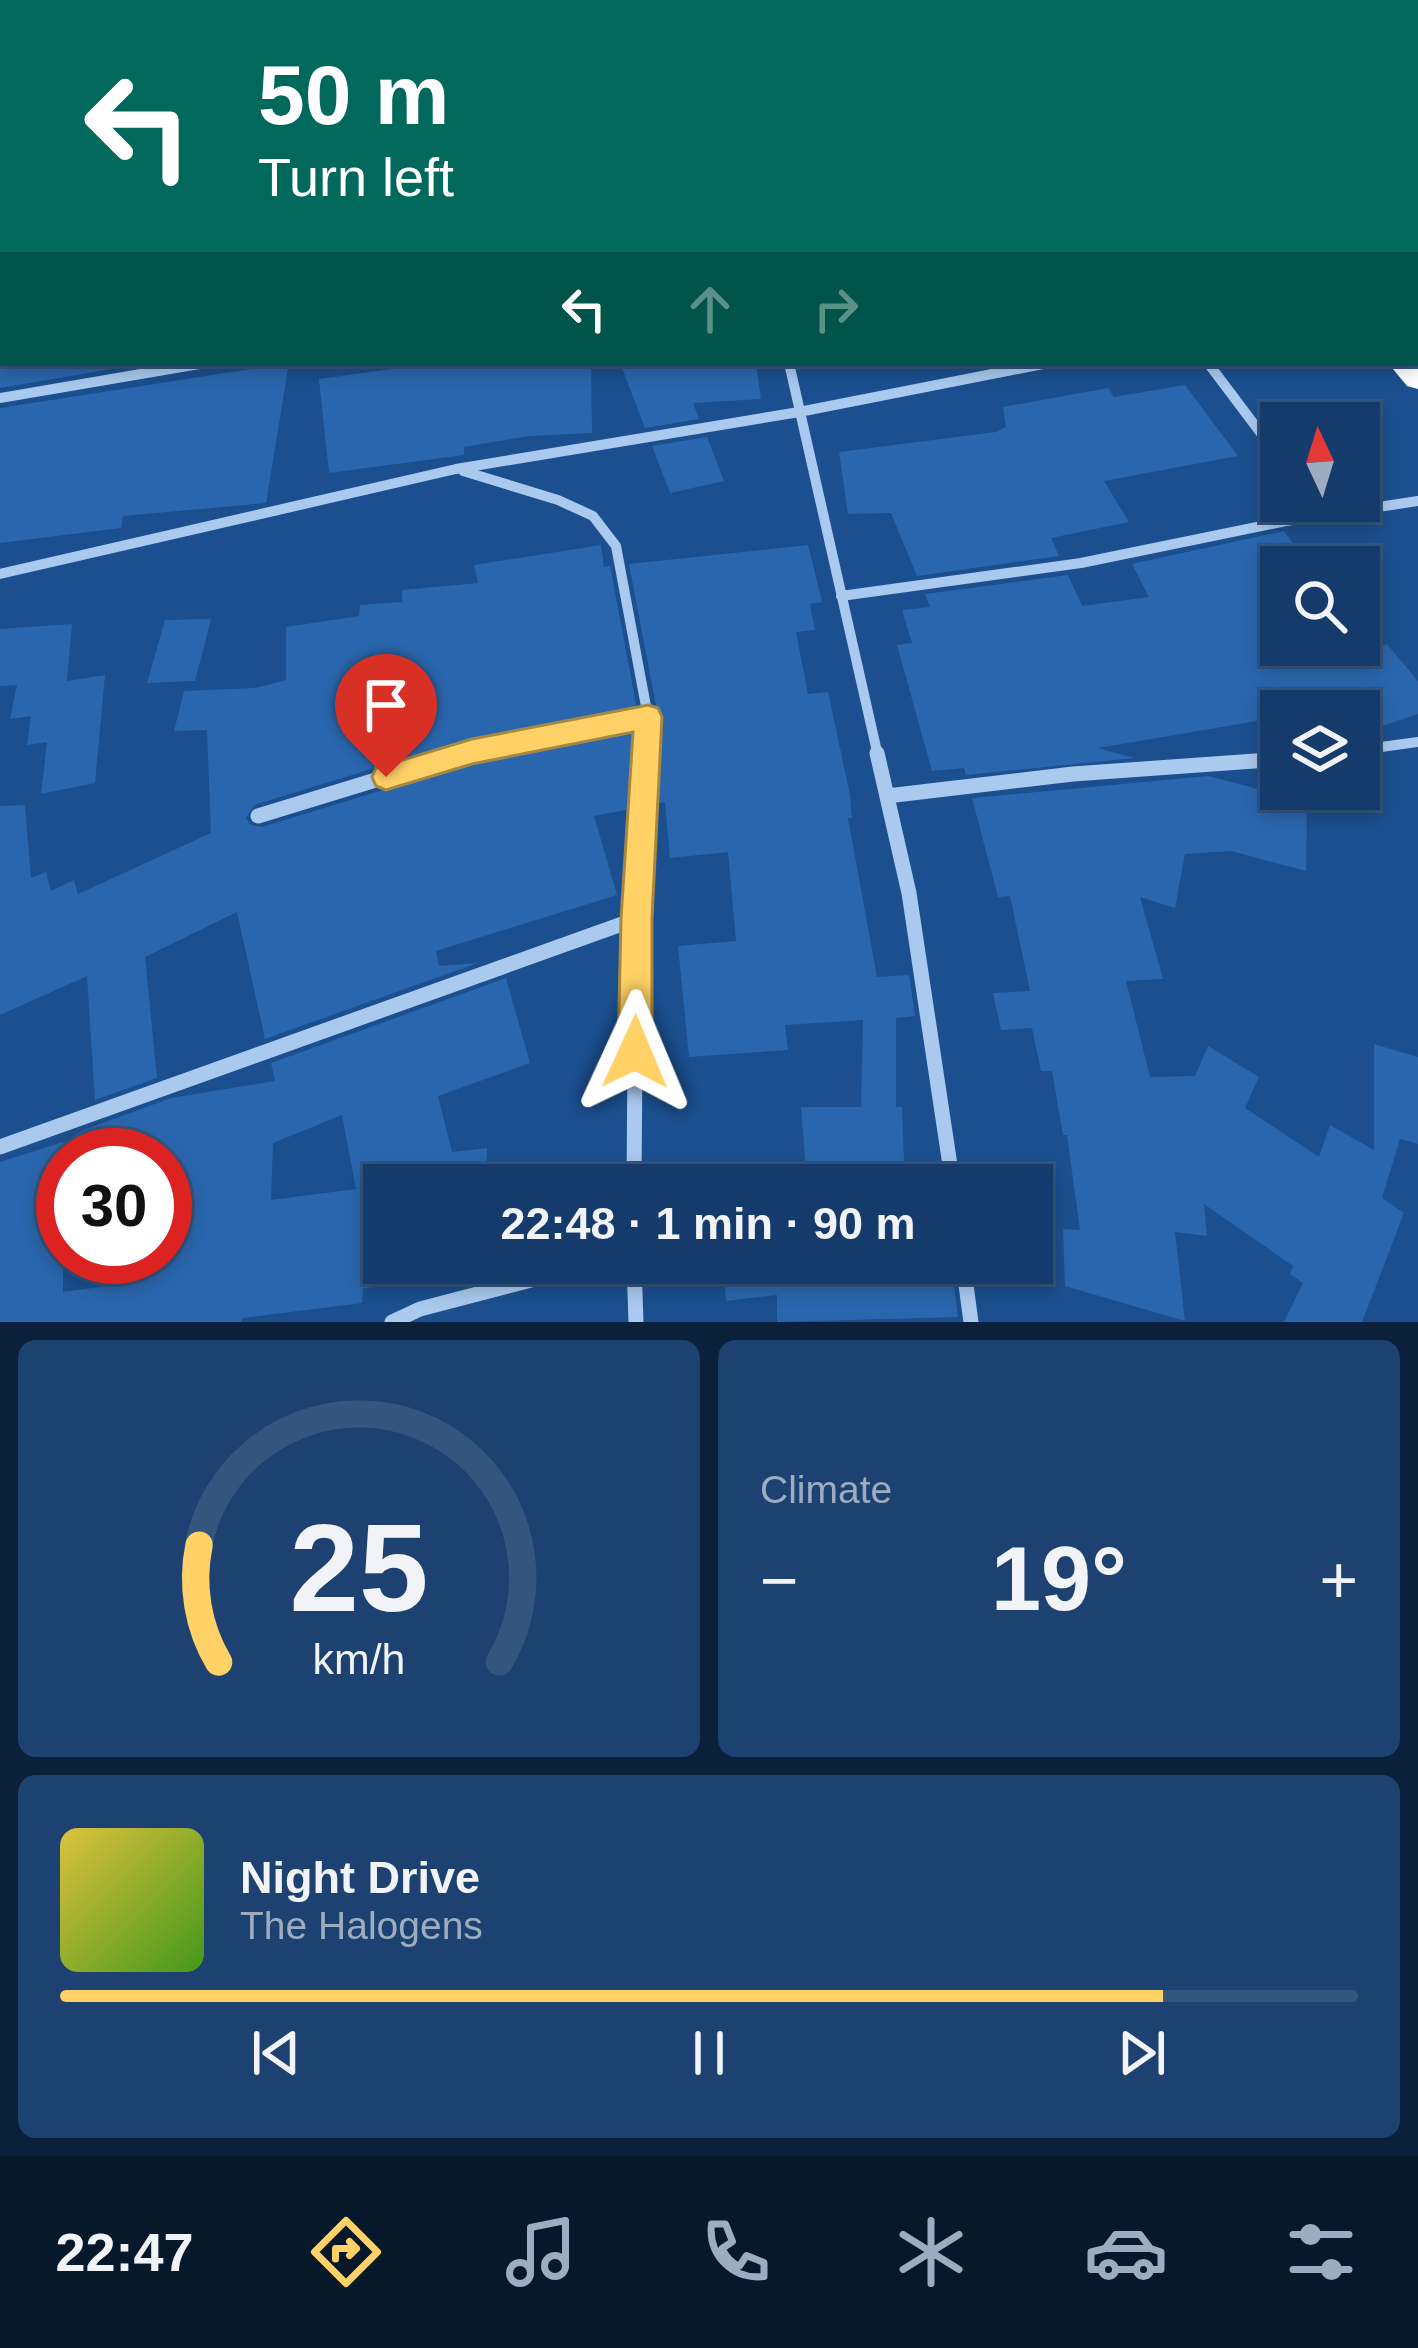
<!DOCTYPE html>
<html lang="en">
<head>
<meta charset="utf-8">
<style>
  :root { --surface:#143b6b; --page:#1d4271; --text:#f1f3f6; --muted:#9dadc1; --line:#33557e; --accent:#ffd166 }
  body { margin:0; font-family:Arial,sans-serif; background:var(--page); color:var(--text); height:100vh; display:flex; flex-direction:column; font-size:45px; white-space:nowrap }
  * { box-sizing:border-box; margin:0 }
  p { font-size:39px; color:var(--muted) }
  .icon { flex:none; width:66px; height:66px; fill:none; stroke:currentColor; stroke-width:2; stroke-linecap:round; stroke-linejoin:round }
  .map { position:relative; height:1322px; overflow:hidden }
  .side { display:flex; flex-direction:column; gap:18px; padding:18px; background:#0b203b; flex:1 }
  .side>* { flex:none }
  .banner { position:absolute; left:0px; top:0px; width:1419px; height:366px; box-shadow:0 6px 18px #0003,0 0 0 3px var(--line); background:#00695c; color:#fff; overflow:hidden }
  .needle { width:78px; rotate:356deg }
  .buttons { position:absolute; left:1260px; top:402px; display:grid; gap:24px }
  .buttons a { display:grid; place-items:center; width:120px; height:120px; border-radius:0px; background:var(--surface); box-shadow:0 6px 18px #0003,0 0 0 3px var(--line); font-size:60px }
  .speed { position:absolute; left:36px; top:1128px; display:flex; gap:24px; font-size:60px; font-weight:700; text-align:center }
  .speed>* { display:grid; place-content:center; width:156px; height:156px; border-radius:50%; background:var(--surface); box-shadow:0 6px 18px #0003,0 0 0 3px var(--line); line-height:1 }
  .speed .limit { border:18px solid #d22; background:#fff; color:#111 }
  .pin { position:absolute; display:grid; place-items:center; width:102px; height:102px; color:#fff; margin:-123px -51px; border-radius:50% 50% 50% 0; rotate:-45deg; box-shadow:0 0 12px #0007 }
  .pin .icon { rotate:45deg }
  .me { position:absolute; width:132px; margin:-66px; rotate:1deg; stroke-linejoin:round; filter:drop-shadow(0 0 9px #0008) }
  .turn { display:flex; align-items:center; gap:42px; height:252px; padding:0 60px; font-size:54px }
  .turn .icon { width:156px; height:156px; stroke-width:2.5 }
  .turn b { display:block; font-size:84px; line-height:102px }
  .lanes { display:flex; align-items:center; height:114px; padding:0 60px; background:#0003; justify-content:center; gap:60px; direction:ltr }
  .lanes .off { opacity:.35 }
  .big { font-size:90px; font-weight:600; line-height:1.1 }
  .side .tile { flex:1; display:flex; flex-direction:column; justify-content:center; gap:18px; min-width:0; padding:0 42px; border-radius:18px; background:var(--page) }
  .side .dial { align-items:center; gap:0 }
  .dial svg { height:312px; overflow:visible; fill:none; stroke:var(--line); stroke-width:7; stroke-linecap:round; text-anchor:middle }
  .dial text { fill:var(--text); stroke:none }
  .song { display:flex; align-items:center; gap:36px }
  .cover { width:144px; height:144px; border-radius:18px; background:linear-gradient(135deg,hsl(50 70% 55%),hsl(100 70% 35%)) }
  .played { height:12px; border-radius:6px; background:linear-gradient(90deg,var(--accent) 85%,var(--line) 85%) }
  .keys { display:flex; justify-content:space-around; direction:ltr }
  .heat { display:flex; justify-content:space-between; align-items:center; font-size:66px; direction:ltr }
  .side .tiles { flex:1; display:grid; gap:18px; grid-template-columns:1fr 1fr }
  .tile:last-child { grid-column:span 2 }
  .trip { position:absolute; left:363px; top:1164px; width:690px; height:120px; border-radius:0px; background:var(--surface); box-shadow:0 6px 18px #0003,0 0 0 3px var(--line); font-weight:600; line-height:120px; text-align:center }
  .tab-bar { display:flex; height:192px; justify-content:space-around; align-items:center; background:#08182b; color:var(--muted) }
  .tab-bar .icon { width:84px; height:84px }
  .tab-bar .selected { color:var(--accent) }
  .tab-bar b { font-size:54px; color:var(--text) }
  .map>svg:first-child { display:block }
</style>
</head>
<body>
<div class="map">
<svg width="1418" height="1322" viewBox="0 0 1418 1322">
  <rect width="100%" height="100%" fill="#1b4f8f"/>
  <path fill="#2a66ad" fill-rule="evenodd" d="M0,363H125L124,367L0,388Z
    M289,363L266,503L123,516L121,528L0,543V408Z
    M435,363H591L592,433L529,436L464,447V455L329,473L319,379Z
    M620,363H756L761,399L693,403L699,419L645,428Z
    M1185,385L1238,456L1104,481L1129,522L1051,538L1059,556L917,576L891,513L848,514L839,452L996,432L1006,427L1003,407L1108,388L1114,397Z
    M707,437L724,481L670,493L652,446Z
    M1284,531L1305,560L1281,565V645L1375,649L1387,644L1418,681V714L1371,730L1350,705L1281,711L1265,713L1269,719L1098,748L1134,758L966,775L964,768L932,771L897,645L912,643L902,610L930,607L925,594L1068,575L1082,606L1149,597L1132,564Z
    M601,545L604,567L610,566L637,709L460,742L254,805L246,818L251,825L262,827L471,763L638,729L631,809L594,816L617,895L436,951L439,966L478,963L265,1039L237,912L145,957L157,1078L95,1100L87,976L0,1015V806L25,805L31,878L46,872L51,891L74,880L78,894L211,833L207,730L174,731L184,691L255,688L286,680V627L359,616L360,605L402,602V590L478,583L474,565Z
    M808,545L822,602L810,604L815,630L796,632L808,694L828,692L850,795L852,818H848L877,977L909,975L915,1016L896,1018V1107H902L905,1185H807L801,1107H861L863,1020L785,1025L788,1050L689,1057L678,946L736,941L728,852L670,858L665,802L655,804L658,716L629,564Z
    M211,619L195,681L147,683L165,620Z
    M72,624L67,681L105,675L95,783L41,794L47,742L27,745L31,716L10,719L17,685L0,686V629Z
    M1208,776L1307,802L1306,871L1231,851L1185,854L1175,908L1140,897L1163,979L1126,981L1150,1077L1195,1076L1208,1046L1259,1077L1245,1108L1319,1157L1330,1125L1374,1150V1044L1418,1057V1144L1400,1139L1382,1198L1404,1213L1362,1322H1284L1303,1283L1290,1274L1293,1266L1204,1204L1207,1236L1175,1232L1185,1321L1065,1286L1063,1229L1080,1230L1067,1135H1063L1052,1071H1041L1032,1028L1001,1030L993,993L1030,991L1010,896L998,897L972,798Z
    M506,978L530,1063L438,1096L452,1152L487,1148L486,1185H384V1286L363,1288L362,1303L242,1318L241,1322H0V1162L63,1142V1292L136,1282L140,1257H165V1155H79L81,1131L171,1098L275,1081L271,1063ZM342,1115L356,1189L271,1200L273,1143Z
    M723,1263H951L958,1317L777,1322V1295L726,1301Z"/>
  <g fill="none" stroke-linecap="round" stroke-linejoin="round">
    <path stroke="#a9c9ee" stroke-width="6" d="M533,0L538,3
      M936,0H959
      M813,3L906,0"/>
    <path stroke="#a9c9ee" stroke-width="10" d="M789,363L878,756
      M1208,363L1281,460
      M0,398L205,363
      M463,471L558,500L593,516L616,546L648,717L646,756
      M0,574L456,469L799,412L1048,363
      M841,596L1081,563L1286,521L1418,501
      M1359,750L1418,742
      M454,756L648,717"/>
    <path stroke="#a9c9ee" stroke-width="15" d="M877,753L909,893L953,1185
      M887,796L1073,774L1281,759
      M258,816L464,753
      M0,1147L636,919
      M634,1185L636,919L646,753
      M634,1263L636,1322
      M963,1263L971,1322
      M392,1322L420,1309L596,1263"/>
    <path fill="#fff" fill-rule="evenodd" d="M1039,0H1061L1063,3H1041Z
      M1079,0H1102L1104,3H1081Z
      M1416,316H1418V336H1416Z
      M1416,359L1418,361V389L1407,386L1388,363H1416Z"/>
  </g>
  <path fill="#ffd166" stroke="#a68842" stroke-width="3" d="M648,705L658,708L662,717L652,919V1052L647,1064L635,1069L623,1064L618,1052L621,919L633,732L472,764L386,790L376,786L372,777L376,768L472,739Z"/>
</svg>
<div class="buttons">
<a><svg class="needle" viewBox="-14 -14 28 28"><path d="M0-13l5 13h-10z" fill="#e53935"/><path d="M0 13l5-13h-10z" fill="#9dadc1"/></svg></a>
<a><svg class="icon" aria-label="search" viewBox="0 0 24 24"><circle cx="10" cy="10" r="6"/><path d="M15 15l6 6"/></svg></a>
<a><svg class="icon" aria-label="layers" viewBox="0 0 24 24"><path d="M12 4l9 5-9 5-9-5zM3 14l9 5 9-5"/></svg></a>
</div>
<div class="speed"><div class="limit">30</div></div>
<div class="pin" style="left:386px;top:777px;background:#d93025"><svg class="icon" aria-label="arrive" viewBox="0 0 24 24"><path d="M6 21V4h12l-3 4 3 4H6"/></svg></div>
<svg class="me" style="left:635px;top:1052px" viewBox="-20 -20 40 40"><path d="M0-17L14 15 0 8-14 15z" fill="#ffd166" stroke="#fff" stroke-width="4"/></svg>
<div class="trip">22:48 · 1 min · 90 m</div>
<div class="banner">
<div class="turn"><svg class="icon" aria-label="left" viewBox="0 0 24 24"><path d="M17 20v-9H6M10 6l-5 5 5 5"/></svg><div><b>50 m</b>Turn left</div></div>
<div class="lanes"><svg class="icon" aria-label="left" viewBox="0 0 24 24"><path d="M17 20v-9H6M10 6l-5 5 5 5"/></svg><svg class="icon off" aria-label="ahead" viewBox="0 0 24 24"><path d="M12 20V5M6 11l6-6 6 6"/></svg><svg class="icon off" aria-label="right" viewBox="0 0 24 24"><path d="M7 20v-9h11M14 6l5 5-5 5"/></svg></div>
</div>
</div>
<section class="side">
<div class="tiles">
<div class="tile dial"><svg viewBox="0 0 100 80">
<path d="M14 69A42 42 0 1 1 86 69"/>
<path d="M14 69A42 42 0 0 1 9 39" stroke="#ffd166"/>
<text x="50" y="56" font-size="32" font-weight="700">25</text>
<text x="50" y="72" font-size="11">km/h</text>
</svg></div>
<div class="tile"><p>Climate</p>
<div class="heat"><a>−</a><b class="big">19°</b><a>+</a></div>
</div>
<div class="tile">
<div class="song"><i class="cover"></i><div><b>Night Drive</b><p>The Halogens</p></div></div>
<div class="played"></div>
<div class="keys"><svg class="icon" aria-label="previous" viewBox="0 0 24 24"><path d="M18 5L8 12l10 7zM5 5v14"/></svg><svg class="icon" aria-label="pause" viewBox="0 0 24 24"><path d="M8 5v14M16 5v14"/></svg><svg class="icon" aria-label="next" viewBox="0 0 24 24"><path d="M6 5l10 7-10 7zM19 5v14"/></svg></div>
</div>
</div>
</section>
<nav class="tab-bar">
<b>22:47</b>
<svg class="icon selected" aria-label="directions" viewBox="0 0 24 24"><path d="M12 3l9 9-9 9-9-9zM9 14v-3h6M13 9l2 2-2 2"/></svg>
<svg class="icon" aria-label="music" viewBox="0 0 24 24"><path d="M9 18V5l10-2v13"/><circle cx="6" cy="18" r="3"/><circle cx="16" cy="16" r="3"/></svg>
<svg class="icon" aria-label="phone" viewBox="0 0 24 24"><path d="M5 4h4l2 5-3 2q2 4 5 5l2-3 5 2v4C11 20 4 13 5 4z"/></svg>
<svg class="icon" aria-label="climate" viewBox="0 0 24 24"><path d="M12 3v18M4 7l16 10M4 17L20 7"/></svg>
<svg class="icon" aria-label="car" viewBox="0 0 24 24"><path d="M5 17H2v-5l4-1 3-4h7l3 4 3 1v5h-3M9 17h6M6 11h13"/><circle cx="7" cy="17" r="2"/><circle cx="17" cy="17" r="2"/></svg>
<svg class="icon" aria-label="filters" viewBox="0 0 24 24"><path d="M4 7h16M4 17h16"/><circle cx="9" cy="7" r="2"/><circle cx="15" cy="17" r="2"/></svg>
</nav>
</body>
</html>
